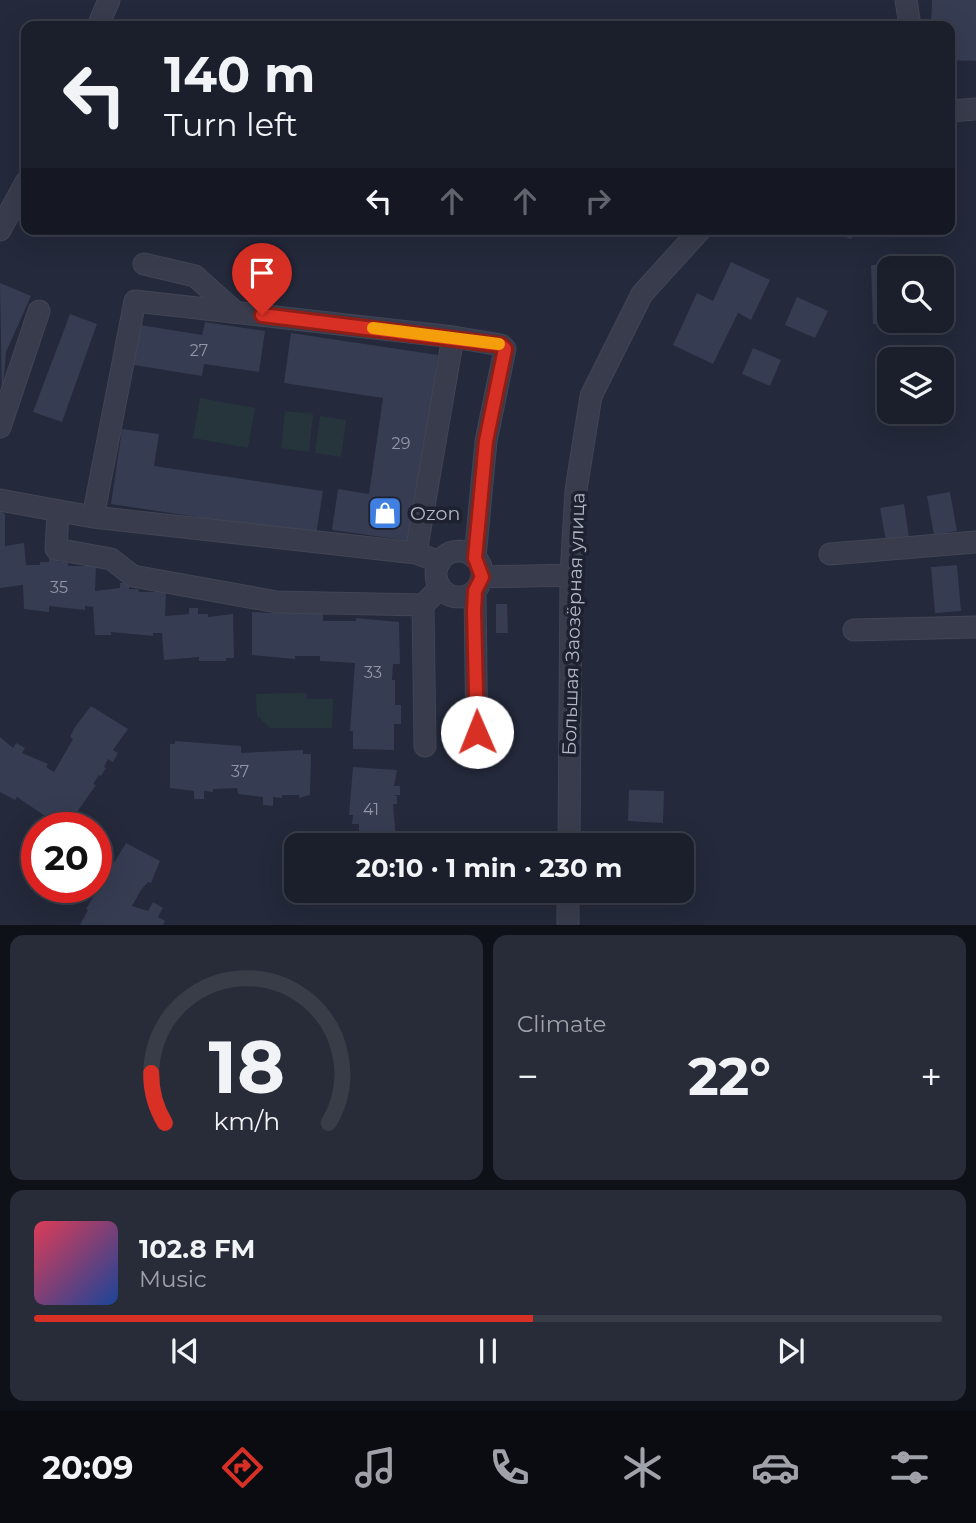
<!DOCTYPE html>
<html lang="en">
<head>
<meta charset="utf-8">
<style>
  :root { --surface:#1b1f2c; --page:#282c38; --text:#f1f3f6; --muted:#a0a2a9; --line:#393d48; --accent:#d93025 }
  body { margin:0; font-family:Montserrat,sans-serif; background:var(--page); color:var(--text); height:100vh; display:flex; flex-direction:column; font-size:26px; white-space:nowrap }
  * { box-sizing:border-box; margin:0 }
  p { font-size:23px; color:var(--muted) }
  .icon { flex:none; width:38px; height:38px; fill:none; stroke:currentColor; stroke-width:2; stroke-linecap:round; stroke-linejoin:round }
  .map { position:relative; height:925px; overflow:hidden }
  .drawer { display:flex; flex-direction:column; gap:10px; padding:10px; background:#0f1118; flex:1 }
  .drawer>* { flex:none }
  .hud { position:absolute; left:21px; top:21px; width:934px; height:214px; border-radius:14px; box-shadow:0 7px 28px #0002,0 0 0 2px var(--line); background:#1b1f2c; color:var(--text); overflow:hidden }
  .tools { position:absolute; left:877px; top:256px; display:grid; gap:14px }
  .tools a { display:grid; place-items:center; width:77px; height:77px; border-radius:14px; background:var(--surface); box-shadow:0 7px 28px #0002,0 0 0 2px var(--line); font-size:35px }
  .speed { position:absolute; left:21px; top:812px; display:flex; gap:14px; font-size:35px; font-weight:700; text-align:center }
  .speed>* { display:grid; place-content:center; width:91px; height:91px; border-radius:50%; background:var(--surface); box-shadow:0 7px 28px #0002,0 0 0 2px var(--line); line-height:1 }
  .speed .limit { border:10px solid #d22; background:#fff; color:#111 }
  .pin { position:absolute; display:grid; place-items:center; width:60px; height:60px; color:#fff; margin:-72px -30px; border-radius:50% 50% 50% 0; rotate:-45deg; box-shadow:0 0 7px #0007 }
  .pin .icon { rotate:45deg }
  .me { position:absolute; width:77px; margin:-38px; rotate:359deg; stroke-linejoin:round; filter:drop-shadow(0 0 5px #0008) }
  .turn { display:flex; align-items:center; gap:24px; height:147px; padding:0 28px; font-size:32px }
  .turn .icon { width:91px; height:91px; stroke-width:2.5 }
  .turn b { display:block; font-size:49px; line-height:60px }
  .lanes { display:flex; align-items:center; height:66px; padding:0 28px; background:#0003; justify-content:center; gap:35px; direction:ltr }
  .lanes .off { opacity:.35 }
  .big { font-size:52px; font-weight:700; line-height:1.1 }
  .drawer .widget { flex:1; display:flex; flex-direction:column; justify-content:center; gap:10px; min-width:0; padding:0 24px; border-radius:14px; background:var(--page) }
  .drawer .dial { align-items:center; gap:0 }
  .dial svg { height:182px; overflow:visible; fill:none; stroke:var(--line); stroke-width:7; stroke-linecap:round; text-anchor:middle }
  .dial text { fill:var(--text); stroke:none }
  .song { display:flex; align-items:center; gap:21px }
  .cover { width:84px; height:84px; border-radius:10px; background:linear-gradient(135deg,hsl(350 70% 55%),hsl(220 70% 35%)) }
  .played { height:7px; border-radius:4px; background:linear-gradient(90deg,var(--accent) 55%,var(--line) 55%) }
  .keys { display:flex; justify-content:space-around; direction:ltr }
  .heat { display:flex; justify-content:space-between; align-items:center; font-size:38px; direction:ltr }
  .drawer .tiles { flex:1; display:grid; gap:10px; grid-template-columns:1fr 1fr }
  .widget:last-child { grid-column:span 2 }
  .trip { position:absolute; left:284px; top:833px; width:410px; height:70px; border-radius:14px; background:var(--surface); box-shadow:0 7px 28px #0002,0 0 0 2px var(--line); font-weight:700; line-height:70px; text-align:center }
  .tabs { display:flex; height:112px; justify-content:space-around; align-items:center; background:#0b0c12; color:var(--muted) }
  .tabs .icon { width:49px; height:49px }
  .tabs .on { color:var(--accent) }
  .tabs b { font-size:32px; color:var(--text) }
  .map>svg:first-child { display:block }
</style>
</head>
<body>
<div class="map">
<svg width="976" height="925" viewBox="0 0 976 925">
  <rect width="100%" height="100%" fill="#24293b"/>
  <path fill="#26353c" d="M200,398L255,408L248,448L193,438Z
    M285,411L313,414L309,452L281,448Z
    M320,416L346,420L341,457L315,453Z
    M306,693L307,699H333L332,728H270L257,716L256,694Z"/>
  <path fill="#363c52" d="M932,0H976V61L950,60V26H931Z
    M823,229H855L851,239Z
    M731,262L770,280L751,320L738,313L713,364L673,345L697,293L713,301Z
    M912,263V268H889V320L918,323L873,324L871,265Z
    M0,283L31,296L6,352L2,403Z
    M797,297L828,311L815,338L785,325Z
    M70,314L97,324L62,422L33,412Z
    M205,322L265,331L259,372L204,364L202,376L134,365L140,325L202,335Z
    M291,333L438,355L411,541L332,530L338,489L369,494L383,398L284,383Z
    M753,348L781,360L770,386L742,374Z
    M122,429L159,434L154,466L323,491L316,535L111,504Z
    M950,492L957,531L934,535L927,496Z
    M904,504L909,537L886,541L880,508Z
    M0,511L5,514V546L24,543L26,565H40V562H49V557H59V562H68V566H85V563L96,566L95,591L120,588V583H129V589H138L139,592H155V589L166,592L165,616L189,614V608H198V614H208V617L233,614L234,658H226V661H199V657L164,660L162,633H153V636L111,632V635H95L93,607L85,606V610L49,606V612L24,609L23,585L0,588Z
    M957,565L961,611L935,613L931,567Z
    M496,604H507L508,633H496Z
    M273,609L323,614V621H356V618L399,622L400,664H393L392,680H395V705H401V724H394V750L353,749V731H350L355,663L320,661V656H295V659L252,655V612L273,613Z
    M91,706L128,729L113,750L118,753L113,762L108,759L104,767L106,768L101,776L99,775L93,784L96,785L77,812L82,814L75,826L71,823L69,827L50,816L48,818L17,797L15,800L0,792V737L13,748L16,743L25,748L22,753L48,764L46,767L54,772L73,739L70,737L75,727Z
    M175,741L241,746V753L303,750V754H311L310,795L299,798V795H282V798L273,797V806L263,805V797L238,794L237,788L213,789V792L204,791V799H194V791L170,788V744H175Z
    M353,767L397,770L394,786H400V795H393L397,796V804H393L396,839H393V845H312V838H322V835L352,838L359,831V824H352L353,815H349Z
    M629,790L664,791L663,823L628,821Z
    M126,843L160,861L151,883L148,882L141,890L132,906L148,911L153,902L163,908L158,917L165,921L163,925H80L88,910L86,909Z"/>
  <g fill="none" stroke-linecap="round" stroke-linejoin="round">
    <g stroke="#414554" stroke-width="23">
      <path id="minor" d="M906,0L910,26
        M98,26L109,0
        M950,111L976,109
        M0,230L26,182
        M144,264L195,276L235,312
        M453,337L501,345L505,349L486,441L475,558
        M0,427L39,311
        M0,500L93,517L416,553L440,562
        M58,513L56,549L111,559L133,576L277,602L423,605
        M93,517L135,301L453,337L416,553
        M436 574a23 23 0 1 1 46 0a23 23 0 1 1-46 0Z
        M830,554L976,542
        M482,577L571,575
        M475,591L477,755
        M854,630L976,627
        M425,746L423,605L440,588
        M569,845L571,575L576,490L591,396L642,294L701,229
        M568,925V891"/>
    </g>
    <use href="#minor" stroke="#383c4c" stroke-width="21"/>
  </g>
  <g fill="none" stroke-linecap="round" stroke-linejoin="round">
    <g stroke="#8d1f18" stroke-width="18">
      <path id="route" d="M262,315L501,345L505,349L486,441L475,558L482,577L475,591L474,611L477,732"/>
    </g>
    <use href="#route" stroke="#d93025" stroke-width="12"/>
    <path stroke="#f59e0b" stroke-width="12" d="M373,328L499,344"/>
  </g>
  <defs>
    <g id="shop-square" transform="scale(1.75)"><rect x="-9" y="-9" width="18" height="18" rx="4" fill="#3f7fe0" stroke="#1d2130"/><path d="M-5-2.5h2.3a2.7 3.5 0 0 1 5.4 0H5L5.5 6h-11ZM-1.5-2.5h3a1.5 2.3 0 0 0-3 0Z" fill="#fff"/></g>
  </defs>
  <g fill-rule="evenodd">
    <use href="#shop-square" x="385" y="513"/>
  </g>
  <g text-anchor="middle" stroke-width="7" stroke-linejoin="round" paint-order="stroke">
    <g font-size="16" fill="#9296a8">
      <text x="199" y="356">27</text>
      <text x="401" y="449">29</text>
      <text x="59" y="593">35</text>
      <text x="373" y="678">33</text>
      <text x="240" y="777">37</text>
      <text x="371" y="815">41</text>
    </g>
    <g font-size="19" fill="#b3b7c7" stroke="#1d2130" text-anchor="start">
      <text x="410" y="520">Ozon</text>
    </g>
    <g font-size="19" fill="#b3b7c7" stroke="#1d2130">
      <text transform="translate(573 624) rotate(-88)" y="7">Большая Заозёрная улица</text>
    </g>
  </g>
</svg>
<div class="tools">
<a><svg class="icon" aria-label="search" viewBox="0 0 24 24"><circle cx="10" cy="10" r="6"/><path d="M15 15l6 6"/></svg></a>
<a><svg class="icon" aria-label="layers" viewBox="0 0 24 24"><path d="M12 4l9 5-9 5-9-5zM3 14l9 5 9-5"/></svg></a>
</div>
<div class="speed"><div class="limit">20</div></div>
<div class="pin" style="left:262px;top:315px;background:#d93025"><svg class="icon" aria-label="arrive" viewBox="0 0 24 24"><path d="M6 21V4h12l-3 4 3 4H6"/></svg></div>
<svg class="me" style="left:477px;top:732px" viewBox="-20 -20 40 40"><circle r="19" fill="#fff"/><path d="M0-13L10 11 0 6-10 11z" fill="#d93025"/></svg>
<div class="trip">20:10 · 1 min · 230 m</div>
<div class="hud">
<div class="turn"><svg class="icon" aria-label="left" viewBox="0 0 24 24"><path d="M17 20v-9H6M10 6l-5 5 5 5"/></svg><div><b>140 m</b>Turn left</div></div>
<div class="lanes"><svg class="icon" aria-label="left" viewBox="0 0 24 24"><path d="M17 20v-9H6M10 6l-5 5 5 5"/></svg><svg class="icon off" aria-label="ahead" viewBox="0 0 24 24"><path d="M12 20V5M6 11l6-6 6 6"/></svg><svg class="icon off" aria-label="ahead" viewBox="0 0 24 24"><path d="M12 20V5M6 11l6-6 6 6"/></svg><svg class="icon off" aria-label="right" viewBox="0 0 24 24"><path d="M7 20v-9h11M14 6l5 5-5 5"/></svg></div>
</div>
</div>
<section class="drawer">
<div class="tiles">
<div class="widget dial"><svg viewBox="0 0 100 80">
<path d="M14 69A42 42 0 1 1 86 69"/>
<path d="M14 69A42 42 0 0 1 8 47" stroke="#d93025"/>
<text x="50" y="56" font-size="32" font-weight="700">18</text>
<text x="50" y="72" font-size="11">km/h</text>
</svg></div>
<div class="widget"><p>Climate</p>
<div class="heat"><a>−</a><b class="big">22°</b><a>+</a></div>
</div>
<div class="widget">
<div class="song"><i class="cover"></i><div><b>102.8 FM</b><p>Music</p></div></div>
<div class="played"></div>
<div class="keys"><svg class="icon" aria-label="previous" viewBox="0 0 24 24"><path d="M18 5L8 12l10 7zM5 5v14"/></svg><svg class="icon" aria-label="pause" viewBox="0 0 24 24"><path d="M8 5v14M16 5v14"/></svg><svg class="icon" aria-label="next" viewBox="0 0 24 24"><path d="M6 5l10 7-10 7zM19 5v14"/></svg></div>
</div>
</div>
</section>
<nav class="tabs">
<b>20:09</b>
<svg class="icon on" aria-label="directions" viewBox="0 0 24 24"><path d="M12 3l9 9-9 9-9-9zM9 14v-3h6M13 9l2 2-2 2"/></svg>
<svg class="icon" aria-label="music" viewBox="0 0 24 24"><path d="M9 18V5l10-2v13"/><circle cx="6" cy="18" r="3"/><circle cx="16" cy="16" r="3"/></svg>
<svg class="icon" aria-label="phone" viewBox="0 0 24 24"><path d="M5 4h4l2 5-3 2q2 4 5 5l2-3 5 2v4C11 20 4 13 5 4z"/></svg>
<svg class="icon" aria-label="climate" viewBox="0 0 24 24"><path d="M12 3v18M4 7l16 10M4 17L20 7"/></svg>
<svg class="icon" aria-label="car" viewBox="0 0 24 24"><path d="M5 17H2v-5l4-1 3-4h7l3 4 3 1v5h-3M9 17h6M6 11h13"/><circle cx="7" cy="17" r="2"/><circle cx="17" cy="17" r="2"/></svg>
<svg class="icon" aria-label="filters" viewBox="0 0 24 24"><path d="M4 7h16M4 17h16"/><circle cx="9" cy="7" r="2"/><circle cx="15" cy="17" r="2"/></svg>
</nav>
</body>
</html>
